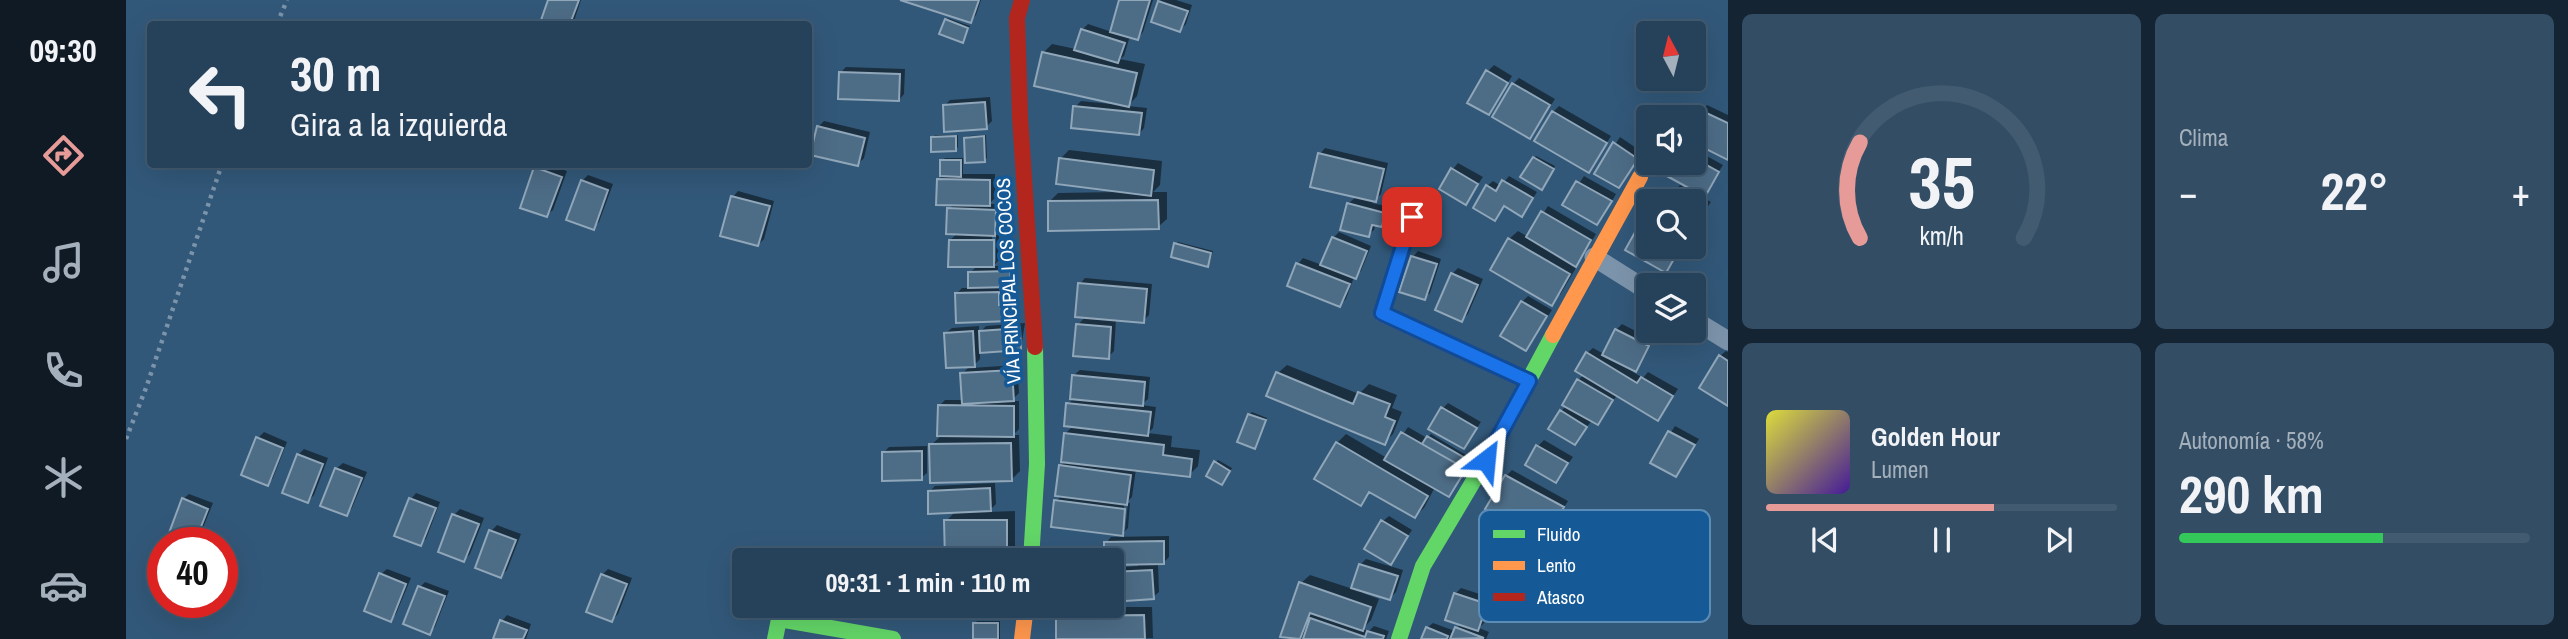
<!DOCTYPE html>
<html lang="es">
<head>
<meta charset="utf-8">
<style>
  :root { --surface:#26425b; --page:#324d64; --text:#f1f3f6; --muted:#a4b0bb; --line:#425b71; --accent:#e69b98 }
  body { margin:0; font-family:"Archivo Narrow",sans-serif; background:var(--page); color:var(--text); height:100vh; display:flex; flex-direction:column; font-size:26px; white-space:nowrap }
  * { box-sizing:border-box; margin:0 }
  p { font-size:23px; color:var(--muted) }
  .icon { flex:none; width:38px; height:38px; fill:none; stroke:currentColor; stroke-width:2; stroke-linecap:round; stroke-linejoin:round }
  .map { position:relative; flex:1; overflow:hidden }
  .details { display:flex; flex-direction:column; gap:14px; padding:14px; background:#152432; width:840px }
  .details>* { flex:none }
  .banner { position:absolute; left:21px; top:21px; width:665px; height:147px; border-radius:7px; box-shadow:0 7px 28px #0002,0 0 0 2px var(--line); background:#26425b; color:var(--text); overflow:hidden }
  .needle { width:46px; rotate:353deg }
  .buttons { position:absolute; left:1510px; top:21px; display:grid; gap:14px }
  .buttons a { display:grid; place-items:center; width:70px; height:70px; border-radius:7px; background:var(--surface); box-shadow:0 7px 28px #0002,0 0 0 2px var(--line); font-size:35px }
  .speed { position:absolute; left:21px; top:527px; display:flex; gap:14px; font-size:35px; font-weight:700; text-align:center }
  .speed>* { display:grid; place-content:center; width:91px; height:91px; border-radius:50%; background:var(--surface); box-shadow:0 7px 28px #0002,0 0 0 2px var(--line); line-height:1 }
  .speed .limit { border:10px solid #d22; background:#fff; color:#111 }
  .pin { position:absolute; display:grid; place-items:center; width:60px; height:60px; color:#fff; margin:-30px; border-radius:14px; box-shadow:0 4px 10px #0006 }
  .me { position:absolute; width:77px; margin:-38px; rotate:29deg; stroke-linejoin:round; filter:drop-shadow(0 0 5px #0008) }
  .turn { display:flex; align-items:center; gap:24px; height:147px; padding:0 28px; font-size:32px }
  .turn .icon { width:91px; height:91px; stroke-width:2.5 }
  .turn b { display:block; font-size:49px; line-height:60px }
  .big { font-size:52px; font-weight:800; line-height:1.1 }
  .details .card { flex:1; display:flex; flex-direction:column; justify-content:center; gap:10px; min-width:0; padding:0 24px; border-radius:10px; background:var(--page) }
  .details .dial { align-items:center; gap:0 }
  .dial svg { height:182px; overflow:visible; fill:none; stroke:var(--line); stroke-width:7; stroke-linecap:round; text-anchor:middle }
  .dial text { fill:var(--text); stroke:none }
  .song { display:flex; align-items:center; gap:21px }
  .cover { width:84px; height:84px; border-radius:10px; background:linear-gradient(135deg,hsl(60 70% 55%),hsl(260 70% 35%)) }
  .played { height:7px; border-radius:4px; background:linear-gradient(90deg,var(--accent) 65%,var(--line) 65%) }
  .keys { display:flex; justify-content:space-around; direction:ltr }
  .heat { display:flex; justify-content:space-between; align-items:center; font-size:38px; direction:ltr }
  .charge { height:10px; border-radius:5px; background:linear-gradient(90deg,#34c759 58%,var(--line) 0) }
  .details .tiles { flex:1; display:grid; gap:14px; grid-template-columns:repeat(2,1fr) }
  .trip { position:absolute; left:606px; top:548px; width:392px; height:70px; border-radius:7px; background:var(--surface); box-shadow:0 7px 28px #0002,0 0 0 2px var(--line); font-weight:800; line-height:70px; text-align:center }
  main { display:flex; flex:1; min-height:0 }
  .tab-bar { display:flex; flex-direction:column; width:126px; justify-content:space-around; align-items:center; background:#0f1a24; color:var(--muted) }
  .tab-bar .icon { width:49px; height:49px }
  .tab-bar .current { color:var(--accent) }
  .tab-bar b { font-size:32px; color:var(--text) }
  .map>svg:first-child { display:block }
</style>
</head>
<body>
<main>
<nav class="tab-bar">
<b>09:30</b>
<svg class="icon current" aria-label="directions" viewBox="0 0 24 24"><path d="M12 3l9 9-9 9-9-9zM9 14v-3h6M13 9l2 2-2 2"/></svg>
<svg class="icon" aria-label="music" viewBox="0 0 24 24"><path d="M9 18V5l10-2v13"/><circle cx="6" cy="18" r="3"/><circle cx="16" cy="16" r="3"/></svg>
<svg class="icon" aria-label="phone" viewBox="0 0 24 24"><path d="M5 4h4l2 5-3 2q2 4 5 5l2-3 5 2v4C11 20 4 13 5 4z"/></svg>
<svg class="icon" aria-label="climate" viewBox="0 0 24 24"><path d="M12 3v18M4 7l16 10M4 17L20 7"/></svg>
<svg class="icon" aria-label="car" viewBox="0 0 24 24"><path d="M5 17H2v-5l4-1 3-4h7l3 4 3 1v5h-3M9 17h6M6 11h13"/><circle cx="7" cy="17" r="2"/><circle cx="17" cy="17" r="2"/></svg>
</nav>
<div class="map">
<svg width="1602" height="639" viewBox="0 0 1602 639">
  <rect width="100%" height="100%" fill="#325879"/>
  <path fill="#0007" d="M424,0H455L447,24H423L416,22Z
    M780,0H855L850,15L845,21Z
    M995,0H1027L1017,32L1012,38L1004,36L998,56L994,59L1019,64L1011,96L1002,106L1021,108L1018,128L1013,134L949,107L955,101L985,104V101L917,53L926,44L950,49L956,30L962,24L986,32Z
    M1035,0H1050L1066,5L1060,24L1054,30L1033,2Z
    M822,18L844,26L836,41L820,20Z
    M281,19L296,24H276Z
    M1368,65L1386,76L1363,113L1362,71Z
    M720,67L779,69L778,94L773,100L714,73Z
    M1393,78L1429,99L1404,137L1387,84Z
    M864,97L866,121L860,127L818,106L824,100Z
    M1581,105L1602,115V158L1568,141V126L1576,111Z
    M1433,106L1485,136L1463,171L1427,112Z
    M698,121L744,132L738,158L732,164L692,127Z
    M809,135H832V147L829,150L806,138Z
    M860,135L861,158L859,160L840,138L842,136Z
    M1494,137L1516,152L1499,180L1470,174Z
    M1199,148L1262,163L1255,194L1246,203L1264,207L1261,219L1255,225L1250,224L1248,230L1242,235L1222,204L1231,196L1194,154Z
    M1568,149L1597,165L1578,195L1542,174L1548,163H1568Z
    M943,150L1036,161L1034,185L1027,192H1041V219L1032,227L923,202L932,193L993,192V190L934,159Z
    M1410,156L1429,166L1418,185L1408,158Z
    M819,158H837V174H869V198L863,204H875L874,228L870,232L866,231V262H870V235H873V260L867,266H889V279L883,285H878L879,300H888L889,314L883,319L830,294L836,288H844V273L851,266L824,240L832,233L823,209L829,203L813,179L816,176V161Z
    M1332,163L1357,177L1339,203L1327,169Z
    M414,164H421L441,171L427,210L421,215L410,168Z
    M462,175L487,184L473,222L467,228L456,181Z
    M1383,176L1411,192L1396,215L1379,205L1369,219L1361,186L1367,181L1375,186Z
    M1458,176L1490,194L1477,217L1439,204Z
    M1554,185L1585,202L1568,227V201H1542Z
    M612,191L648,201L638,239L632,245L607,197Z
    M1422,206L1470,234L1434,295L1383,239L1392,231L1402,237Z
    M1519,222L1522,224V247H1556L1540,271L1501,249Z
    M1213,232L1245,246L1235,271L1228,277L1220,299L1214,305L1172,264L1177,258L1196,265L1207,238Z
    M1052,242L1087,251L1084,262L1081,265L1050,244Z
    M1292,251L1315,259L1304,293L1298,298L1287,257Z
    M1332,268L1357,279L1342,314L1336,320L1326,274Z
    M959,278L1026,284L1023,315L1017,321L990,319L988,351L982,357L952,325L960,316L954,284Z
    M1402,296L1426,310L1400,349L1396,302Z
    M899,323L895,348L854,351V359L845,368L891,365L893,393L885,401H893V429L887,435H893L894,471L885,480L805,445L816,435L813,406L819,400H837L836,374L845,365L820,333L826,328L853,326V333L860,326Z
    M1496,324L1527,340L1515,364L1507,372L1517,378L1522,372L1552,389L1532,419L1491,395L1477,417L1472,423L1466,420L1449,443L1435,411L1441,405L1452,380L1458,375L1461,353L1467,348L1478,354L1490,330Z
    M1600,351L1602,352V404L1594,356Z
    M1161,365L1233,394L1243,384L1271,395L1266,408L1276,412L1267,434L1259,442L1152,373Z
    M954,370L1024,377L1022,399L1015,405L1030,407L1027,428L1022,433L1046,436L1045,447L1074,450L1072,466L1063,475L1010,469L1006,497L1002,501L999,500L995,530H999L1002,503H1004L1002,528L996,534L930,501L936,495L935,466L940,460V433L948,425L942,404L948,398V375Z
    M1322,403L1355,422L1338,447L1316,409Z
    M1126,412L1141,418L1129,447L1123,415Z
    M1549,426L1573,439L1550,475L1526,462Z
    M1282,427L1301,438L1305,434L1345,458L1309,487L1298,508L1289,516L1245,491L1235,503L1211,443L1220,434L1261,458Z
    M138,432L161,442L147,478L142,484L132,438Z
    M1418,440L1447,457L1430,481L1412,446Z
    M801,446V473L795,478L758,452L763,447Z
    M178,449L202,458L188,495L182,501L172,455Z
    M1092,460L1106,468L1098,481L1090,462Z
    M217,463L241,472L226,508L221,514L197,505L211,468Z
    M1386,470L1442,501L1424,530L1397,515L1390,524L1380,476Z
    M869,483L870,504L862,512L889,511V550L880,559L820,521L830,511L803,492L809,486Z
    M290,493L314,502L300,539L294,544L285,499Z
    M63,494L87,503L74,535L69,541L57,499Z
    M334,509L358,518L344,554L338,560L328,515Z
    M1263,516L1286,530L1265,562L1257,521Z
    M371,525L395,534L381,570L375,576L365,531Z
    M1043,536V557L1038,562L1032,563L1033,592L1027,597L985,600V568L1012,566V563L980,560V543L985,537Z
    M1240,559L1277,570L1270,592L1264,598L1238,590L1237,593L1253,599L1245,620L1237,629L1243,631L1248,626L1263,631L1260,639H1179L1181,632L1175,639L1157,636L1175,583L1184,575L1227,589L1234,565Z
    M261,569L285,578L270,614L264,620L255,574Z
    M482,569L506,578L492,614L486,620L476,575Z
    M299,582L323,591L309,627L303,633L294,587Z
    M1335,588L1366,598L1358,623L1353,628L1363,632L1360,639H1297L1301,628L1307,623L1329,631L1335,623L1329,594Z
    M941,607H1026L1027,638L932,639V616Z
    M381,615L405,624L400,639H368L376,621Z
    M851,621H874V639H849V623Z"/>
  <path fill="#4d6c86" stroke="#90a6b9" stroke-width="2" d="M422,0H453L444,24L414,23Z
    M774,0H853L845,23Z
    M993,0H1024L1012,40L984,32Z
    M1032,1L1062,11L1054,32L1025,22Z
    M819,19L842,28L837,43L813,34Z
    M955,29L999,43L992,63L948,50Z
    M916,52L1011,73L1003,107L908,86Z
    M1360,70L1382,83L1363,115L1341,103Z
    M713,72L774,74L773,101L712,99Z
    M1386,83L1424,105L1404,139L1366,117Z
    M859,102L861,129L818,132L817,105Z
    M947,106L1016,113L1013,135L945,128Z
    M1574,110L1602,123V160L1568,143V122Z
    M1426,111L1481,143L1463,173L1408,141Z
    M691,126L739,138L732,166L684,155Z
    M830,136V151L805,152V137Z
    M858,136L859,162L839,163L838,138Z
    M1487,142L1512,159L1493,188L1468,174Z
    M1192,153L1258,169L1250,202L1184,187Z
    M1407,157L1428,169L1416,190L1394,177Z
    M933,158L1028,170L1025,196L930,184Z
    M1568,158L1593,172L1579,197L1539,175L1546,163H1568Z
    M814,160H835V177L814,176Z
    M408,167L436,177L421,217L394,208Z
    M1325,168L1352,184L1340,205L1313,189Z
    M811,179L864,180V206L810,205Z
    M455,180L482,190L468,230L440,220Z
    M1376,180L1407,198L1396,217L1378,206L1369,221L1347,208L1360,185L1370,191Z
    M1450,181L1486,201L1471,225L1436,205Z
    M1547,190L1567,201H1540Z
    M605,196L644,206L632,246L594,236Z
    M1032,200L1033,229L922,231V201Z
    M1568,202L1580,209L1568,230Z
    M1221,203L1259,213L1256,227L1246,225L1243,237L1214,230Z
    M821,208L870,210L869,236L820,234Z
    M1415,211L1465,240L1450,267L1400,237Z
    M1512,227L1522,233V247H1548L1553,250L1540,273L1499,250Z
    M1206,237L1241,251L1230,279L1194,265Z
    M1382,238L1444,274L1426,306L1364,270Z
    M823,240H868V267H822Z
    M1048,243L1085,253L1082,267L1045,257Z
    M1285,256L1311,264L1299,300L1273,292Z
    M1170,263L1224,284L1214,307L1161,286Z
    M884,271V287L842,288V272Z
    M1325,273L1352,285L1336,322L1309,310Z
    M952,283L1021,289L1018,323L949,317Z
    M873,292V305H883L884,321L830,323L829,293Z
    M1395,301L1421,316L1400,351L1374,336Z
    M950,324L985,327L983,359L947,356Z
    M894,328L895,350L854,353L853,331Z
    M1489,329L1523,346L1510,372L1476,355Z
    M847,331L849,367L820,368L818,333Z
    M1460,352L1511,383L1515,377L1547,396L1532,421L1449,371Z
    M1593,355L1602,361V406L1573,388Z
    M886,370L888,401L836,404L834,373Z
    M1150,372L1227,404L1232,392L1264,404L1259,417L1269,421L1259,445L1140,396Z
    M946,375L1019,382L1017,406L944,399Z
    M1451,379L1487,400L1472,425L1436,405Z
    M940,403L1025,412L1022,436L938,426Z
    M812,405L888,406V437L811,436Z
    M1315,407L1351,428L1338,449L1302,429Z
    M1434,410L1461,427L1449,445L1422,429Z
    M1122,414L1140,420L1129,449L1111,442Z
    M1542,431L1569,445L1550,477L1524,463Z
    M1275,432L1340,469L1323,497L1258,460Z
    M938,433L1038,445L1037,455L1066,459L1064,477L935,462Z
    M1301,436L1344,461L1340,469L1296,444Z
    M130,437L157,448L142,486L115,475Z
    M1210,442L1302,496L1289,518L1243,492L1235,506L1188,479Z
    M885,443L886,481L804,483L803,444Z
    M1410,445L1442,463L1430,483L1399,465Z
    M796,451V480L756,481V452Z
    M171,454L197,464L182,503L156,493Z
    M1088,461L1104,471L1096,485L1080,476Z
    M933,465L1005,475L1001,505L929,496Z
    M209,468L236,478L221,516L194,506Z
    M1379,475L1438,507L1424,532L1395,516L1390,526L1359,509Z
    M864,488L865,511L802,514V491Z
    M56,498L82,509L69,542L43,533Z
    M283,498L310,508L295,546L268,536Z
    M928,500L999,509L997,536L925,527Z
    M326,514L353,524L338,562L312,552Z
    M818,520H881V560H819Z
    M1255,520L1282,536L1265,565L1238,549Z
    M363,530L390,540L375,578L349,568Z
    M1038,541V564L985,565V560H978V542Z
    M1233,564L1272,576L1264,600L1225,588Z
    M1026,570L1028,599L985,602V572Z
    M253,573L280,584L265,622L238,611Z
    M475,574L501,584L486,622L460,612Z
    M1173,582L1245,607L1237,631L1184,613L1174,639L1154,637Z
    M292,586L319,596L304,635L277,624Z
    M1328,593L1361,604L1352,631L1319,620Z
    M1018,615L1019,639H930V616Z
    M1184,618L1239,637L1241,631L1258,636L1257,639H1177Z
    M374,620L401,630L397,639H367Z
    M847,623H872V639H847Z
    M1300,627L1322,636L1321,639H1295Z
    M1329,627L1358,638L1324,639Z"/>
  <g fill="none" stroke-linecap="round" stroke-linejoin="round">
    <path stroke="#7c94ab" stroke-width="4.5" stroke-dasharray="3.5 5" stroke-linecap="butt" d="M151,24L161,0
      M0,439L20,388L96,164"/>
    <path stroke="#7c94ab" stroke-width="19" d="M1468,257L1522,291
      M1568,320L1602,341"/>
    <path stroke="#63d668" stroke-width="16" d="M905,560L911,464L909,347
      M649,639L653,619L767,639
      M1273,639L1297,566L1360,460L1427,335"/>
    <path stroke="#ff974d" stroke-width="16" d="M1286,217L1256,314L1403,381
      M1427,335L1514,177
      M896,639L900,606"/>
    <path stroke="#b3261e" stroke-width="16" d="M896,0L891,18L894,117L909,347"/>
  </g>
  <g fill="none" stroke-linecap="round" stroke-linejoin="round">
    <g stroke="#114b97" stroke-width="18">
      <path id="route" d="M1286,217L1256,313L1403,381L1360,460"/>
    </g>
    <use href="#route" stroke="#1a73e8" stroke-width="12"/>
  </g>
  <g text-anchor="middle" stroke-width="7" stroke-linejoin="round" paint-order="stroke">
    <g font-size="19" fill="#fff" stroke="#155a96">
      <text transform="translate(882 281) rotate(-93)" y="7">VÍA PRINCIPAL LOS COCOS</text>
    </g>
  </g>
  <rect x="1353" y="510" width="231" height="112" rx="10" fill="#155a96" stroke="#5b8cb6" stroke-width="2"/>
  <rect x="1367" y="530" width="32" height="8" fill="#63d668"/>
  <rect x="1367" y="561" width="32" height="9" fill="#ff974d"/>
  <rect x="1367" y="593" width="32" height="8" fill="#b3261e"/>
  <g font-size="19" fill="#fff">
    <text x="1411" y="541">Fluido</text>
    <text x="1411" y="572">Lento</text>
    <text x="1411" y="604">Atasco</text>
  </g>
</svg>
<div class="buttons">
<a><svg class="needle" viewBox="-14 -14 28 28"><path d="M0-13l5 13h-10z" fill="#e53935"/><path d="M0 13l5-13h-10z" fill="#a4b0bb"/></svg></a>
<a><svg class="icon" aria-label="sound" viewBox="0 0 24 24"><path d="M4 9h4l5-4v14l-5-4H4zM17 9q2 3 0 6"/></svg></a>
<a><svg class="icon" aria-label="search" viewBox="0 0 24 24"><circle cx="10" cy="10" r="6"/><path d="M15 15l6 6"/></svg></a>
<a><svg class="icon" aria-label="layers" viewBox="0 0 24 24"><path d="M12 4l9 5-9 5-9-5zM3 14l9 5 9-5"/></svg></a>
</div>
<div class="speed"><div class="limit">40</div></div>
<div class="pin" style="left:1286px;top:217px;background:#d93025"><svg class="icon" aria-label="arrive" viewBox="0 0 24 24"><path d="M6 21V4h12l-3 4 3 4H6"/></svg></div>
<svg class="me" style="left:1360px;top:460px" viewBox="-20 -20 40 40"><path d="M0-17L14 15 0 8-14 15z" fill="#1a73e8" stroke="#fff" stroke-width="4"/></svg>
<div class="trip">09:31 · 1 min · 110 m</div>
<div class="banner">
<div class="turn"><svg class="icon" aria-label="left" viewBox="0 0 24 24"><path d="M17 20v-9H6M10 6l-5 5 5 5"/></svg><div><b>30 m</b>Gira a la izquierda</div></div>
</div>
</div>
<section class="details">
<div class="tiles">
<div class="card dial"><svg viewBox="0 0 100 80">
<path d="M14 69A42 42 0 1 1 86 69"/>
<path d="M14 69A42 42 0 0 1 14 27" stroke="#e69b98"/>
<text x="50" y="56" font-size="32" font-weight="700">35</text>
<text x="50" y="72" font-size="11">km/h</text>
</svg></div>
<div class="card"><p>Clima</p>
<div class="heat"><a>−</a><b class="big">22°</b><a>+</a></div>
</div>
<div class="card">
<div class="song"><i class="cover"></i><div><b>Golden Hour</b><p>Lumen</p></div></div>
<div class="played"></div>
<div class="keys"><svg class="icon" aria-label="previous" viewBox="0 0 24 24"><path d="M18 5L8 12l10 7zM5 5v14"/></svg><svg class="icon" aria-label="pause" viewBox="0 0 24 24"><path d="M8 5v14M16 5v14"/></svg><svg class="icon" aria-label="next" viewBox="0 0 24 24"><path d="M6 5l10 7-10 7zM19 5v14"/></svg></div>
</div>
<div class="card"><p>Autonomía · 58%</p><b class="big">290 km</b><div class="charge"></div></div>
</div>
</section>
</main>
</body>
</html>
